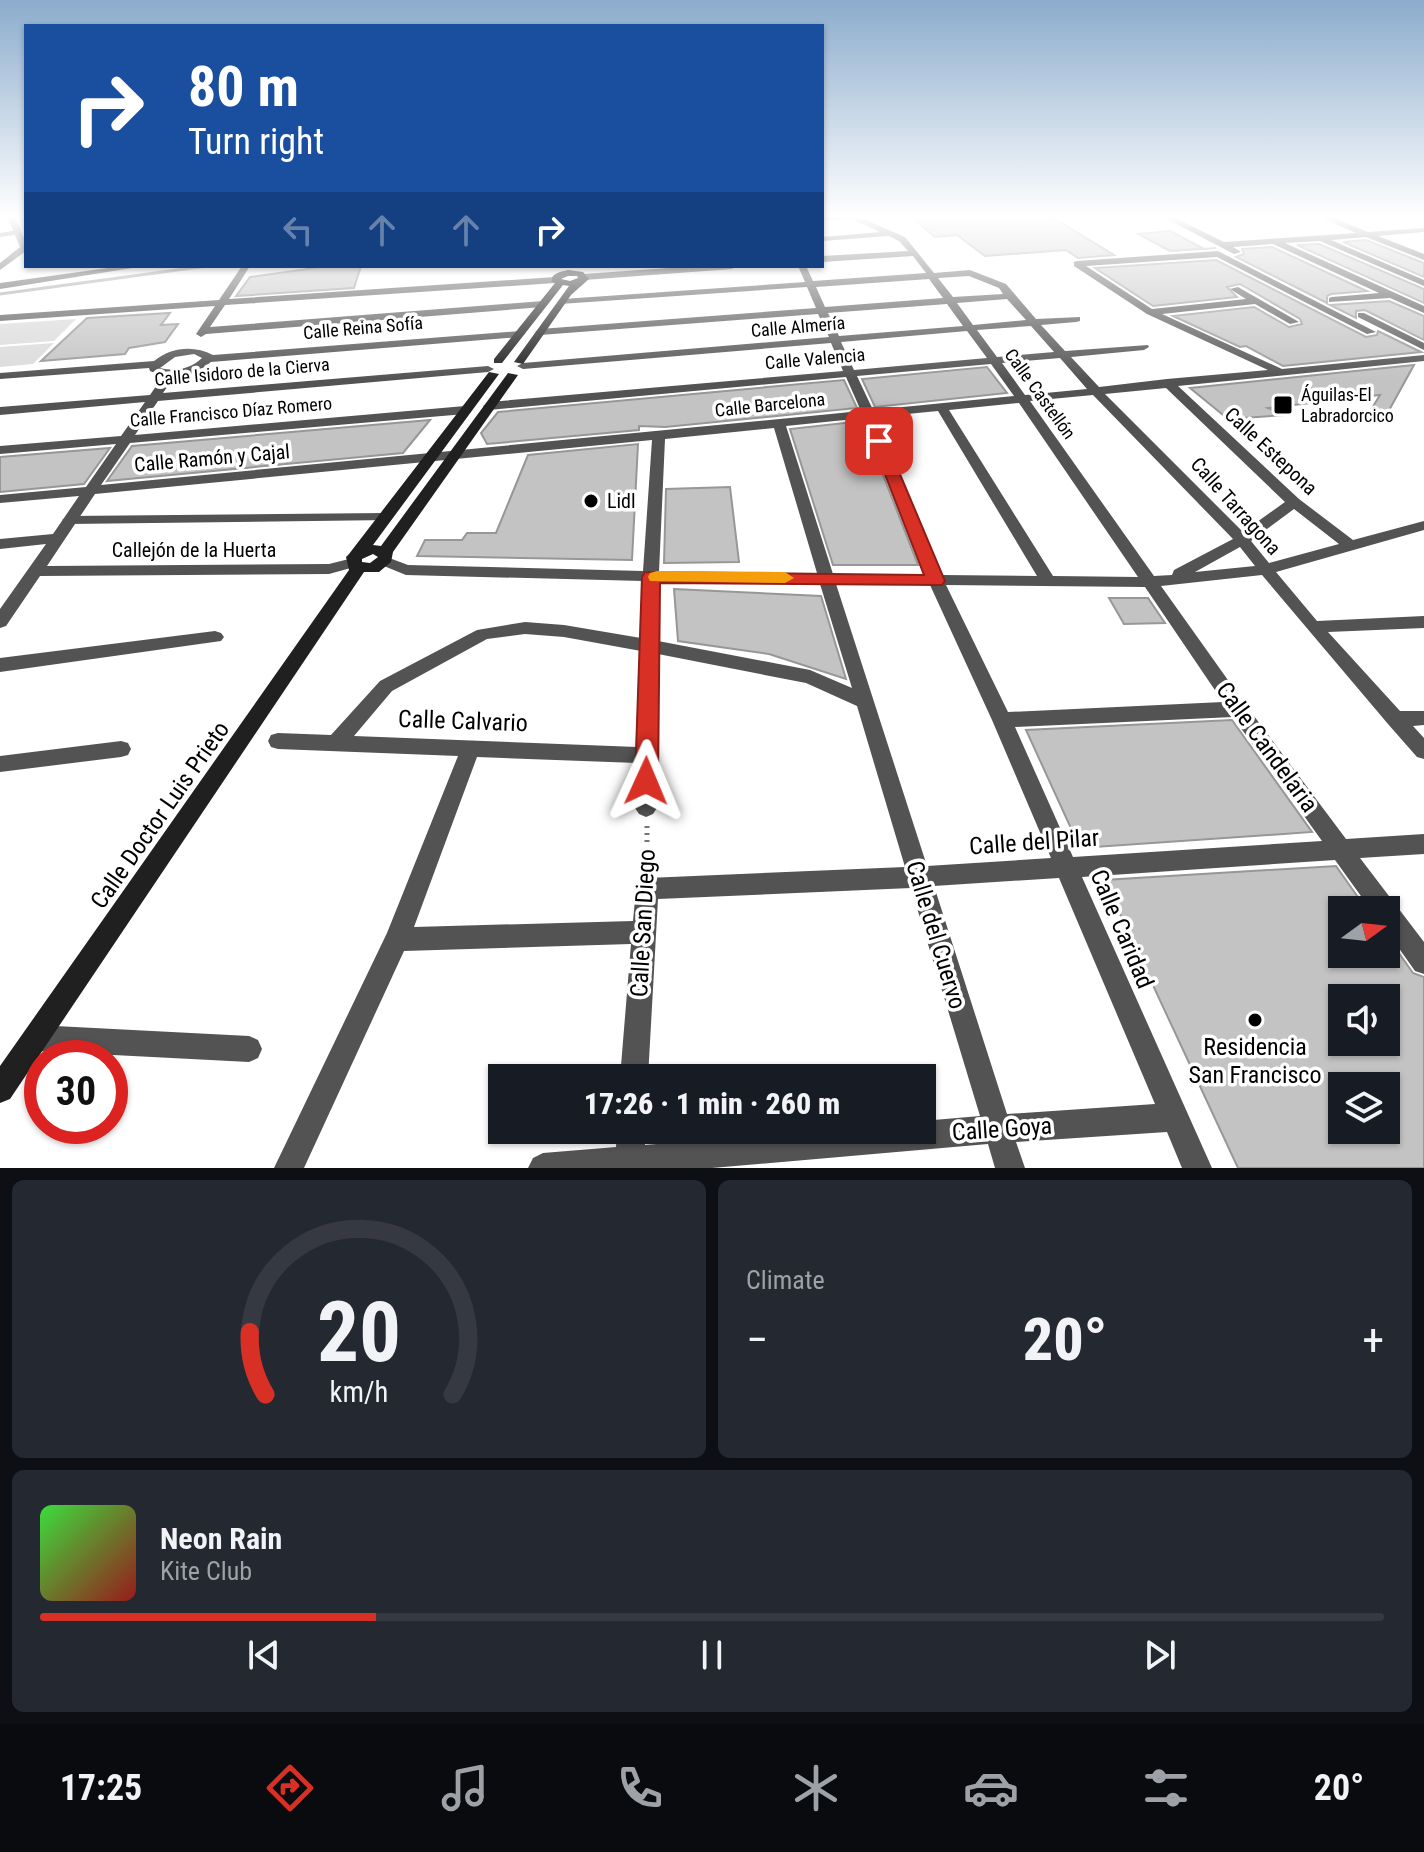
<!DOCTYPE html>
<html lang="en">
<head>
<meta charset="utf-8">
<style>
  :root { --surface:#171b24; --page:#242831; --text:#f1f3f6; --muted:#9ea1a6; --line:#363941; --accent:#d93025 }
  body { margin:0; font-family:"Roboto Condensed",sans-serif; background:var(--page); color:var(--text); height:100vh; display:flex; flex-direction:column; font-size:30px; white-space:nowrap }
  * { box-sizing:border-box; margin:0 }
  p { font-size:26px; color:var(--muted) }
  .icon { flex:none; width:44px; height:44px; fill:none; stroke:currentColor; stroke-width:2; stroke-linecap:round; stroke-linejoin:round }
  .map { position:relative; height:1168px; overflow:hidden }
  .drawer { display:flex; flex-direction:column; gap:12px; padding:12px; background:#0d0f14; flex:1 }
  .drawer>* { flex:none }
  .guide { position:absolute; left:24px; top:24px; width:800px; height:244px; border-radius:0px; box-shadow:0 2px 6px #0004; background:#1a4fa0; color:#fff; overflow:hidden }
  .needle { width:52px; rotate:75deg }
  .buttons { position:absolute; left:1328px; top:896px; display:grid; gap:16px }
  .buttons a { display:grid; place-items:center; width:72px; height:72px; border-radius:0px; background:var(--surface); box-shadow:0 2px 6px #0004; font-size:40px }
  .speed { position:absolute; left:24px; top:1040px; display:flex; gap:16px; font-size:40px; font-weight:700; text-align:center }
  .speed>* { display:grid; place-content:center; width:104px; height:104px; border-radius:50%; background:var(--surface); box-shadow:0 2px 6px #0004; line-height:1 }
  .speed .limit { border:12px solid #d22; background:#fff; color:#111 }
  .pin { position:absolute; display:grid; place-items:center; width:68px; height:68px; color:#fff; margin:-34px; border-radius:16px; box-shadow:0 4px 12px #0006 }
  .me { position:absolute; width:88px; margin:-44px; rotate:1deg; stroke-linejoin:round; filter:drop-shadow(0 0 6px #0008) }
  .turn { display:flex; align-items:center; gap:28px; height:168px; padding:0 32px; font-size:36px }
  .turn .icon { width:104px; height:104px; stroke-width:2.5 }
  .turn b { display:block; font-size:56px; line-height:68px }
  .lanes { display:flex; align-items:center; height:76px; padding:0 32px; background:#0003; justify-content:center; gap:40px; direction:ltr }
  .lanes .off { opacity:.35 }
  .big { font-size:60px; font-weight:800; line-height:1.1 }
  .drawer .tile { flex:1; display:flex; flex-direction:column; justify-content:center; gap:12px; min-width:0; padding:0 28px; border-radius:12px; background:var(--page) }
  .drawer .dial { align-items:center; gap:0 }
  .dial svg { height:208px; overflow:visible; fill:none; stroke:var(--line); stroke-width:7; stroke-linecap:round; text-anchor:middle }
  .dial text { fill:var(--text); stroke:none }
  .song { display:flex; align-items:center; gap:24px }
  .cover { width:96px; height:96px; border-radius:12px; background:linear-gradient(135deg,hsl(120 70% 55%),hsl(0 70% 35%)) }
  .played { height:8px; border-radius:4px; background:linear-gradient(90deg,var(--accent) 25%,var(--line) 25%) }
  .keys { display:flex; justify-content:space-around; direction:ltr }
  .heat { display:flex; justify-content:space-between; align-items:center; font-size:44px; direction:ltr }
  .drawer .tiles { flex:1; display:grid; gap:12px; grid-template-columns:1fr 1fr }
  .tile:last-child { grid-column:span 2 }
  .trip { position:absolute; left:488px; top:1064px; width:448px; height:80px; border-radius:0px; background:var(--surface); box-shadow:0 2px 6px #0004; font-weight:800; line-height:80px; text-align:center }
  .tabs { display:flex; height:128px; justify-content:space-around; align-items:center; background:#090b0e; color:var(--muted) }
  .tabs .icon { width:56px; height:56px }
  .tabs .selected { color:var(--accent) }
  .tabs b { font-size:36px; color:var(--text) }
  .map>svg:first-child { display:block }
</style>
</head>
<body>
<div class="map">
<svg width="1424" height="1168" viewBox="0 0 1424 1168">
  <rect width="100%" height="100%" fill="#fff"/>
  <path fill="#dadada" d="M76,319L54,341L0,345V324Z
    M54,343L33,364L0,367V347Z"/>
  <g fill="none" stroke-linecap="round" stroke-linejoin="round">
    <path stroke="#a1a1a1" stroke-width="3" d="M0,294L207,266"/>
  </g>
  <path fill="#c3c3c3" stroke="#979797" stroke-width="2" fill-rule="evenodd" d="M910,216H1050L1114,255L1078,258L1066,250L985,256L957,235L935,237Z
    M1170,231L1204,249L1216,248L1170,251L1138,234Z
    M1366,240L1424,263V277L1343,242Z
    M1319,244L1424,289V303L1297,245Z
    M1272,247L1367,291L1331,294L1327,296V303L1236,257L1244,254L1242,249Z
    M1216,260L1366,337L1377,335L1378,331L1421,352L1283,366L1246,346L1240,347L1173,316L1254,307L1289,327L1302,324L1300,319L1240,284L1227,287L1237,297L1153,306L1095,268Z
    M329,266H361L354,288L236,296L250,277Z
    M1389,301L1424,316V340L1365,310L1356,311V318L1330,305Z
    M170,313L161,325L178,324L165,342L129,348L125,354L41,361L87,318Z
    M1414,365L1382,423L1366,418L1380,395L1268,408L1285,415L1228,419L1190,388Z
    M987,367L1007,393L875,407L862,379Z
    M844,380L857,408L665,427L639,426V430L487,444L481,433L498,412Z
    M430,420L403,453L107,481L132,446Z
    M862,421L918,565H833L790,429Z
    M638,444L632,560L417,556L425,540H462L467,533H496L528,455Z
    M110,448L84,484L0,492V457Z
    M730,487L739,562L664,563L666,489Z
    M674,589L821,596L846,679L769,654L678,641Z
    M1109,598H1148L1165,623L1124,624Z
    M1232,720L1312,832L1080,848L1026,730Z
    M1336,866L1367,910H1342V954H1386V935L1413,973L1424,977V1168H1238L1104,880ZM1342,998H1386V1042H1342ZM1342,1086H1386V1130H1342Z"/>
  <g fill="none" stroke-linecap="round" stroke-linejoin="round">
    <path stroke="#757575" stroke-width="5" stroke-dasharray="2 5" stroke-linecap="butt" d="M647,826V865"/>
    <path stroke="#757575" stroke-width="6" stroke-dasharray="3 6" stroke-linecap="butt" d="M647,863V869"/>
    <path fill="#535353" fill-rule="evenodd" d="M18,230L21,234L0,237V233Z
      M385,513L390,514L392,517L390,520L69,524L62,520L69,516Z"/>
    <path fill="#535353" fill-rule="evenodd" d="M7,216H15L26,243V251L0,270V263L20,247Z
      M857,216L905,237L934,273L970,270L1006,284L1036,319L1080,317V321L1076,322L1041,325L1065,351L1148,345L1149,347L1144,350L1071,357L1099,387L1167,379L1268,370L1147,314L1074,266V262L1077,261L1218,251L1376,332L1367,334L1217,257L1086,266L1152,309L1246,299L1230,289L1238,287L1299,322L1290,324L1255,304L1162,314L1282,369L1424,355V361L1178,386L1299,499L1353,540L1424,521V530L1276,572L1317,621L1424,616V628L1328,632L1400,711H1424V725L1413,726L1424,738V759L1417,757L1388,724L1262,575L1161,586L1245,704L1346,839L1424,834V854L1360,858L1424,942V974L1415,971L1386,930V910H1371L1335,860L1082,877L1212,1168H1182L1167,1132L1016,1142L1025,1168H995L988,1144L712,1168H528L533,1158L543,1153L616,1147L617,1130H645V1145L818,1130H922V1121L980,1116L911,888L658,899L648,1078H620L631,944L404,951L304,1168H274L387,933L458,756L278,749L271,747L268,741L271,735L278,733L331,735L380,681L477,630L525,622L564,625L641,638L643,581L406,575L379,564L376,561L384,556L408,565L643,571L652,440L95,494L47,566L329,564L353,558L361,563L358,566L329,574L40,576L6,626L0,628V609L46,544L0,549V539L53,534L79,496L0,503V495L86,487L116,444L0,454V446L121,436L145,402L0,415V407L150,395L163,376L150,371L149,368L0,379V373L154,361C171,347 194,345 213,355L520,331L525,334L520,337L211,362L196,373L174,377L163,393L488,366L494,369L488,372L158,401L135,435L465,406L471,410L465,414L130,443L101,485L861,411L846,377L489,410L483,406L489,402L843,371L831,343L523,369L517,366L523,363L829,337L818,314L540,335L535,332L540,329L816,308L807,287L560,304L558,302L563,299L805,282L798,266H806L813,281L926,273L913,256L822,262V256L908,251L899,241L889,236L822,241V237L880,232L852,219L822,221V217ZM969,276L999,288L1003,294L953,297L938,278ZM929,279L943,298L825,307L816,287ZM1007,299L1026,320L973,325L957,303ZM947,304L963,326L839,336L828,313ZM1031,326L1054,352L997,357L977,330ZM967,331L987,358L854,370L841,342ZM194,354L202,358C190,369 176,372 160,368L175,357ZM1060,358L1087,389L1025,395L1002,363ZM991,364L1014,396L873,410L857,376ZM1166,388L1285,502L1243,532L1105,394ZM1093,395L1233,539L1174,570L1172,575L1154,576L1030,401ZM1019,403L1138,577L1053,576L949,410ZM938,411L1037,576L941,575L876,417ZM864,418L925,574H833L786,426ZM774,428L817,573L659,572L665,439ZM1294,509L1339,544L1269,563L1251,541ZM1240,547L1255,566L1195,572ZM659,582L820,584L852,688L810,670L658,641ZM836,584L930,585L992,720L1051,858L927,866ZM946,585L1145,587L1223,702L1008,712ZM525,634L564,637L641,651L637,747L354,736L392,691L487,639ZM658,654L806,683L857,706L905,867L647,878L639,881L636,889L633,921L414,927L477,757L637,763L635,808L639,814L646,817L653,814L657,808ZM1233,717L1322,841L1073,857L1015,727ZM1059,878L1155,1104L1007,1114L934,886Z
      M1161,216H1171L1224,242L1356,233L1318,216H1329L1368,232L1424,228V232L1378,236L1424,254V260L1366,237L1331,240L1424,280V286L1320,241L1285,243L1424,306V313L1390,298L1329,302V298L1332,297L1379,293L1273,244L1233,247L1241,252L1234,254Z
      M122,266H145L0,289V283Z
      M242,266H250L229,299L555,277L560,280L555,283L225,305L210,327L543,301L548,304L543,307L206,334L201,337L196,334L215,306L0,321V315L219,300Z
      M696,266H736L732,269L584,280L579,277L584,274Z
      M1358,313H1364L1424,343V350L1358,317Z
      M215,631L221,633L224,637L221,641L0,672V658Z
      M121,741L128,743L131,749L128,755L121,757L0,772V756Z
      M36,1025L249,1036L258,1040L262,1049L258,1058L249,1062L36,1051L27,1047L23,1038L27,1029Z"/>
    <path fill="#202020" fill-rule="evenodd" d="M568,270L583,272L589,279L571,295L523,364L514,362L569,286L563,285L502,363H494V359L555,283L552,282C550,273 561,272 568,270ZM568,276H577L578,278L570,281L561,279Z
      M489,372L499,374L373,545L381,546L508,373L518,375L393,552L391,562L379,572H364L10,1099L0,1103V1066L349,570L346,557L349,554ZM373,554L378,557L370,563L362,562V559Z"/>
  </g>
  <linearGradient id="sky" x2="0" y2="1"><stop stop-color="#8baccc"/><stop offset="0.57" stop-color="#fff"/><stop offset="1" stop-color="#fff" stop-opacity="0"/></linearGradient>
  <rect width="1424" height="380" fill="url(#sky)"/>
  <path fill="#d93025" stroke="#8d1f18" stroke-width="2" d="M879,437L886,441L945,581L942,585L660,583L658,781L654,788L646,791L638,788L635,781L642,577L645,572L924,575L872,441Z"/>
  <path fill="#f59e0b" d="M657,571L785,572L794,578L785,583L650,581L648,577L650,573Z"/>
  <g fill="#000" stroke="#fff" stroke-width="3">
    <rect x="1273" y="395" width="20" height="20" rx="4"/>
    <circle cx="591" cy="501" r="8"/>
    <circle cx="1255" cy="1020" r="8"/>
  </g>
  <g text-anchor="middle" stroke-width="7" stroke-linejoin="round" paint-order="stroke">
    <g font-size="18" fill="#000" stroke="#fff">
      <text transform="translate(798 327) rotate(-5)" y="6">Calle Almería</text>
      <text transform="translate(363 328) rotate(-5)" y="6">Calle Reina Sofía</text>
      <text transform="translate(815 359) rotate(-5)" y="6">Calle Valencia</text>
      <text transform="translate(242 372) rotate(-5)" y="6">Calle Isidoro de la Cierva</text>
      <text transform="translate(1040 394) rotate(54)" y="6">Calle Castellón</text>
      <text transform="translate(770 405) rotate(-6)" y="6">Calle Barcelona</text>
      <text transform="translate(231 412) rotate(-5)" y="6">Calle Francisco Díaz Romero</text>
    </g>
    <g font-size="18" fill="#000" stroke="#fff" text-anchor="start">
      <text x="1301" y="401">Águilas-El<tspan x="1301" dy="21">Labradorcico</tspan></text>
    </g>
    <g font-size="20" fill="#000" stroke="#fff">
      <text transform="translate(1271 451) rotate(43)" y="7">Calle Estepona</text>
      <text transform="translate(212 458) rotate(-5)" y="7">Calle Ramón y Cajal</text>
      <text transform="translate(1236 506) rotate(48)" y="7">Calle Tarragona</text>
      <text x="194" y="557">Callejón de la Huerta</text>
    </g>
    <g font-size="20" fill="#000" stroke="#fff" text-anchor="start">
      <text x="607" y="508">Lidl</text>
    </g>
    <g font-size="24" fill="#000" stroke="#fff">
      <text transform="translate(463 721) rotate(2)" y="8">Calle Calvario</text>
      <text transform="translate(1267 747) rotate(54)" y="8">Calle Candelaria</text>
      <text transform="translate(160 815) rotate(-55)" y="8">Calle Doctor Luis Prieto</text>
      <text transform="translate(1034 842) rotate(-4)" y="8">Calle del Pilar</text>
      <text transform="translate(643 923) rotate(-87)" y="8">Calle San Diego</text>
      <text transform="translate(1122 929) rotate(67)" y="8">Calle Caridad</text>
      <text transform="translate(936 935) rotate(73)" y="8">Calle del Cuervo</text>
      <text transform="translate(1002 1129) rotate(-4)" y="8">Calle Goya</text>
    </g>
    <g font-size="24" fill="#000" stroke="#fff">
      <text x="1255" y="1055">Residencia<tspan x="1255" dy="28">San Francisco</tspan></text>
    </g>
  </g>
</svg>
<div class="buttons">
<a><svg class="needle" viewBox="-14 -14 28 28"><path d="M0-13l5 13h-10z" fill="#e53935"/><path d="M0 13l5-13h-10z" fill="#9ea1a6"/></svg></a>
<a><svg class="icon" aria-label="sound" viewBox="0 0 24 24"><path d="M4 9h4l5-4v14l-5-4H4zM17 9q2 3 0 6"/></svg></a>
<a><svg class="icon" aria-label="layers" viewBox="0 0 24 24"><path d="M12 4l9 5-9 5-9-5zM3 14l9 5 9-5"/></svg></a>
</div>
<div class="speed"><div class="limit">30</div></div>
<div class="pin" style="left:879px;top:441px;background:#d93025"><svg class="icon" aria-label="arrive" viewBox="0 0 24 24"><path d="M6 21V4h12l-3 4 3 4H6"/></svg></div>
<svg class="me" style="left:646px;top:781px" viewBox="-20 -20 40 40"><path d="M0-17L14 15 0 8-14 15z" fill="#d93025" stroke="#fff" stroke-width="4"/></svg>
<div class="trip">17:26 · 1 min · 260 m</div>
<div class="guide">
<div class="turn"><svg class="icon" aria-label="right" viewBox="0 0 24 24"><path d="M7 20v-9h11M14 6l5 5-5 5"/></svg><div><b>80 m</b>Turn right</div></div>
<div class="lanes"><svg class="icon off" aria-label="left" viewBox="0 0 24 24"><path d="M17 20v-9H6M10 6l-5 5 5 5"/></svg><svg class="icon off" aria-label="ahead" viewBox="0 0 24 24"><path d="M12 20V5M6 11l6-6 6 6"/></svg><svg class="icon off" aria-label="ahead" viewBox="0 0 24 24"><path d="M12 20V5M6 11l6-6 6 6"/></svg><svg class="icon" aria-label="right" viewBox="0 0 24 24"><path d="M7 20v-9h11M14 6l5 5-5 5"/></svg></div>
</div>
</div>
<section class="drawer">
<div class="tiles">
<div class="tile dial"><svg viewBox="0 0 100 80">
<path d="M14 69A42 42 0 1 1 86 69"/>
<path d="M14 69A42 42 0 0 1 8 45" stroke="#d93025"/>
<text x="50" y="56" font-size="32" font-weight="700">20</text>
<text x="50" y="72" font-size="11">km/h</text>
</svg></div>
<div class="tile"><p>Climate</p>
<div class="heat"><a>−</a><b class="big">20°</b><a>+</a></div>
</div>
<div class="tile">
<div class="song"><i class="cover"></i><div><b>Neon Rain</b><p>Kite Club</p></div></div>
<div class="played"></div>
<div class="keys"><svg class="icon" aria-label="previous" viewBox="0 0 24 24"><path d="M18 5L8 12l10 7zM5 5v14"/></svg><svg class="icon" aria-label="pause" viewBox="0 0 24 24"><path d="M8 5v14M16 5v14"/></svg><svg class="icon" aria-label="next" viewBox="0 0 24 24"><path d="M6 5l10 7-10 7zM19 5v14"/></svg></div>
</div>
</div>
</section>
<nav class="tabs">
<b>17:25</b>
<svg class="icon selected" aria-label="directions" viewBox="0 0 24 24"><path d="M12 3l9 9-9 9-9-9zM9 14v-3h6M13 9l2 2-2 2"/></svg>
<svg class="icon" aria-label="music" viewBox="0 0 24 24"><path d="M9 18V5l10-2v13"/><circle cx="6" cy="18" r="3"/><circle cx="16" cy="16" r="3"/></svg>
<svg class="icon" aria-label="phone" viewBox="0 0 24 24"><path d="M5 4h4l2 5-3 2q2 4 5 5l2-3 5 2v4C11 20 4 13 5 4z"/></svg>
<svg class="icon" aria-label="climate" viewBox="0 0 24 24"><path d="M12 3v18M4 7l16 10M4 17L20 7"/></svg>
<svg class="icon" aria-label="car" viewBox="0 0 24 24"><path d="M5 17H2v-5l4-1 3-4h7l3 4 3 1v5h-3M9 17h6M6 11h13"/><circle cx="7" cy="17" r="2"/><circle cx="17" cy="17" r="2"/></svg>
<svg class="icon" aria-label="filters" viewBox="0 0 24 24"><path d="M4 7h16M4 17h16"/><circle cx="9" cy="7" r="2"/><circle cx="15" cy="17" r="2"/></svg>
<b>20°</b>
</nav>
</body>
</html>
